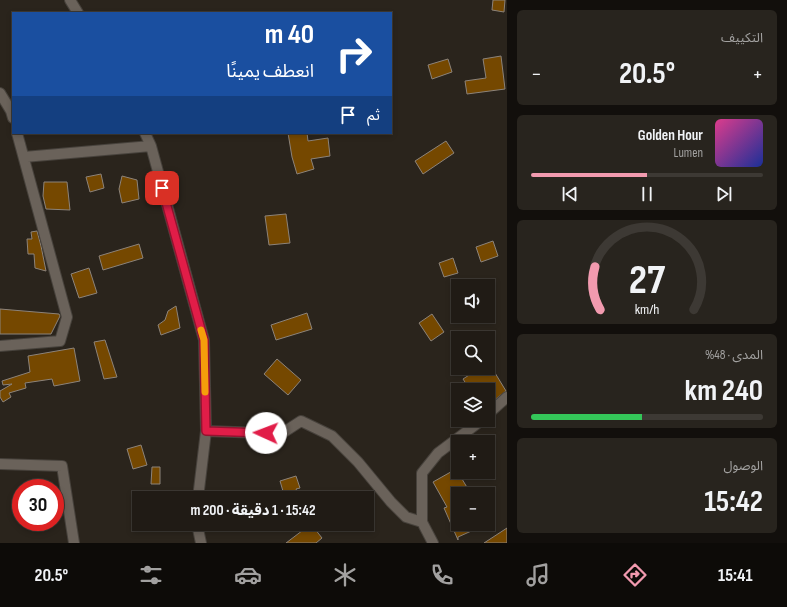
<!DOCTYPE html>
<html lang="ar">
<head>
<meta charset="utf-8">
<style>
  :root { --surface:#201b15; --page:#28241e; --text:#f1f3f6; --muted:#a2a1a0; --line:#3d3934; --accent:#f29aaf }
  body { margin:0; font-family:"Sofia Sans Condensed","Noto Sans Arabic",sans-serif; background:var(--page); color:var(--text); direction:rtl; height:100vh; display:flex; flex-direction:column; font-size:15px; white-space:nowrap }
  * { box-sizing:border-box; margin:0 }
  p { font-size:13px; color:var(--muted) }
  .icon { flex:none; width:22px; height:22px; fill:none; stroke:currentColor; stroke-width:2; stroke-linecap:round; stroke-linejoin:round }
  .map { position:relative; flex:1; overflow:hidden; direction:ltr }
  .sheet { display:flex; flex-direction:column; gap:10px; padding:10px; background:#120f0c; width:280px }
  .sheet>* { flex:none }
  .guide { position:absolute; left:12px; top:12px; width:380px; height:122px; border-radius:0px; box-shadow:0 2px 6px #0003,0 0 0 1px var(--line); direction:rtl; background:#1a4fa0; color:#fff; overflow:hidden }
  .fabs { position:absolute; left:451px; top:279px; display:grid; gap:8px }
  .fabs a { display:grid; place-items:center; width:44px; height:44px; border-radius:0px; background:var(--surface); box-shadow:0 2px 6px #0003,0 0 0 1px var(--line); font-size:20px }
  .speed { position:absolute; left:12px; top:479px; display:flex; gap:8px; font-size:20px; font-weight:700; text-align:center }
  .speed>* { display:grid; place-content:center; width:52px; height:52px; border-radius:50%; background:var(--surface); box-shadow:0 2px 6px #0003,0 0 0 1px var(--line); line-height:1 }
  .speed .limit { border:6px solid #d22; background:#fff; color:#111 }
  .pin { position:absolute; display:grid; place-items:center; width:34px; height:34px; color:#fff; margin:-17px; border-radius:8px; box-shadow:0 2px 6px #0006 }
  .me { position:absolute; width:44px; margin:-22px; rotate:272deg; stroke-linejoin:round; filter:drop-shadow(0 0 3px #0008) }
  .turn { display:flex; align-items:center; gap:14px; height:84px; padding:0 12px; font-size:18px }
  .turn .icon { width:52px; height:52px; stroke-width:2.5 }
  .turn b { display:block; font-size:28px; line-height:34px }
  .then { display:flex; align-items:center; height:38px; padding:0 12px; background:#0003; gap:8px; font-size:15px }
  .big { font-size:30px; font-weight:700; line-height:1.1 }
  .sheet .widget { flex:1; display:flex; flex-direction:column; justify-content:center; gap:6px; min-width:0; padding:0 14px; border-radius:6px; background:var(--page) }
  .sheet .dial { align-items:center; gap:0 }
  .dial svg { height:104px; overflow:visible; fill:none; stroke:var(--line); stroke-width:7; stroke-linecap:round; text-anchor:middle }
  .dial text { fill:var(--text); stroke:none }
  .song { display:flex; align-items:center; gap:12px }
  .cover { width:48px; height:48px; border-radius:6px; background:linear-gradient(135deg,hsl(330 70% 55%),hsl(230 70% 35%)) }
  .played { height:4px; border-radius:2px; background:linear-gradient(90deg,var(--accent) 50%,var(--line) 50%) }
  .keys { display:flex; justify-content:space-around; direction:ltr }
  .heat { display:flex; justify-content:space-between; align-items:center; font-size:22px; direction:ltr }
  .charge { height:6px; border-radius:3px; background:linear-gradient(90deg,#34c759 48%,var(--line) 0) }
  .trip { position:absolute; left:132px; top:491px; width:242px; height:40px; border-radius:0px; background:var(--surface); box-shadow:0 2px 6px #0003,0 0 0 1px var(--line); font-weight:700; line-height:40px; text-align:center; direction:rtl }
  .menu { display:flex; height:64px; justify-content:space-around; align-items:center; background:#0d0b08; color:var(--muted) }
  .menu .icon { width:28px; height:28px }
  .menu .selected { color:var(--accent) }
  .menu b { font-size:18px; color:var(--text) }
  main { display:flex; flex:1; min-height:0 }
  .map>svg:first-child { display:block }
</style>
</head>
<body>
<main>
<section class="sheet">
<div class="widget"><p>التكييف</p>
<div class="heat"><a>−</a><b class="big">20.5°</b><a>+</a></div>
</div>
<div class="widget">
<div class="song"><i class="cover"></i><div><b>Golden Hour</b><p>Lumen</p></div></div>
<div class="played"></div>
<div class="keys"><svg class="icon" aria-label="previous" viewBox="0 0 24 24"><path d="M18 5L8 12l10 7zM5 5v14"/></svg><svg class="icon" aria-label="pause" viewBox="0 0 24 24"><path d="M8 5v14M16 5v14"/></svg><svg class="icon" aria-label="next" viewBox="0 0 24 24"><path d="M6 5l10 7-10 7zM19 5v14"/></svg></div>
</div>
<div class="widget dial"><svg viewBox="0 0 100 80">
<path d="M14 69A42 42 0 1 1 86 69"/>
<path d="M14 69A42 42 0 0 1 10 36" stroke="#f29aaf"/>
<text x="50" y="56" font-size="32" font-weight="700">27</text>
<text x="50" y="72" font-size="11">km/h</text>
</svg></div>
<div class="widget"><p>المدى · 48%</p><b class="big">240 km</b><div class="charge"></div></div>
<div class="widget"><p>الوصول</p><b class="big">15:42</b></div>
</section>
<div class="map">
<svg width="507" height="543" viewBox="0 0 507 543">
  <rect width="100%" height="100%" fill="#2a241c"/>
  <path fill="#754800" stroke="#8c837a" d="M493,0H505L504,12L492,10Z
    M501,56L505,89L467,94L465,81L486,78L483,59Z
    M448,59L452,72L432,79L428,65Z
    M288,133H307L308,141L328,138L330,156L311,159L314,169L297,174L292,157Z
    M446,141L454,153L423,174L415,161Z
    M101,174L104,188L90,192L86,177Z
    M122,176L137,180L139,199L122,203L119,189Z
    M44,182H67L70,210L46,209L43,196Z
    M286,214L290,243L269,245L265,216Z
    M37,231L41,246L46,271L35,268L34,254H28L27,239H32L31,232Z
    M493,241L498,256L481,262L476,247Z
    M139,244L143,258L103,270L99,256Z
    M453,258L458,273L444,277L439,263Z
    M89,268L97,293L79,298L71,274Z
    M176,306L180,328L161,335L158,325L165,320L168,311Z
    M0,309L59,314L60,316L51,334H0Z
    M307,313L312,329L276,340L271,325Z
    M432,314L444,332L431,341L419,323Z
    M105,340L117,377L104,379L94,342Z
    M74,348L80,381L54,386L52,379L25,383L26,388L9,393L11,397L3,402L0,397V391L12,384L3,385L2,381L30,372L28,356Z
    M277,359L301,380L288,395L264,374Z
    M480,368H492L506,391L488,405V390H470L463,379Z
    M141,445L147,465L133,469L127,449Z
    M152,467H160V484H151Z
    M456,469L471,494H458V524H487L458,537V540L444,508L447,507L433,482Z
    M296,476L300,488L296,489L300,498H285L280,481Z
    M311,524L322,538L316,543H286Z
    M507,528V543H484Z"/>
  <g fill="none" stroke-linecap="round" stroke-linejoin="round">
    <g stroke="#47423c" stroke-width="12">
      <path id="minor" d="M70,0L78,13
        M0,93L11,111L13,118
        M145,133L151,146L204,340L206,431L198,498
        M24,157L151,146
        M0,346L60,341L67,317L17,133
        M488,414L507,397
        M206,431L266,433L278,436L301,421L332,436L358,462L391,502L406,517L422,522L433,543
        M0,464L62,466L74,543
        M422,522V473L438,453L482,420
        M197,524L201,543"/>
    </g>
    <use href="#minor" stroke="#6a625a" stroke-width="10"/>
  </g>
  <g fill="none" stroke-linecap="round" stroke-linejoin="round">
    <g stroke="#92132f" stroke-width="10">
      <path id="route" d="M162,188L204,340L206,431L266,433"/>
    </g>
    <use href="#route" stroke="#e11d48" stroke-width="7"/>
    <path stroke="#f59e0b" stroke-width="7" d="M201,330L204,340L205,392"/>
  </g>
</svg>
<div class="fabs">
<a><svg class="icon" aria-label="sound" viewBox="0 0 24 24"><path d="M4 9h4l5-4v14l-5-4H4zM17 9q2 3 0 6"/></svg></a>
<a><svg class="icon" aria-label="search" viewBox="0 0 24 24"><circle cx="10" cy="10" r="6"/><path d="M15 15l6 6"/></svg></a>
<a><svg class="icon" aria-label="layers" viewBox="0 0 24 24"><path d="M12 4l9 5-9 5-9-5zM3 14l9 5 9-5"/></svg></a>
<a>+</a>
<a>−</a>
</div>
<div class="speed"><div class="limit">30</div></div>
<div class="pin" style="left:162px;top:188px;background:#d93025"><svg class="icon" aria-label="arrive" viewBox="0 0 24 24"><path d="M6 21V4h12l-3 4 3 4H6"/></svg></div>
<svg class="me" style="left:266px;top:433px" viewBox="-20 -20 40 40"><circle r="19" fill="#fff"/><path d="M0-13L10 11 0 6-10 11z" fill="#e11d48"/></svg>
<div class="trip">15:42 · 1 دقيقة · 200 m</div>
<div class="guide">
<div class="turn"><svg class="icon" aria-label="right" viewBox="0 0 24 24"><path d="M7 20v-9h11M14 6l5 5-5 5"/></svg><div><b>40 m</b>انعطف يمينًا</div></div>
<div class="then">ثم<svg class="icon" aria-label="arrive" viewBox="0 0 24 24"><path d="M6 21V4h12l-3 4 3 4H6"/></svg></div>
</div>
</div>
</main>
<nav class="menu">
<b>15:41</b>
<svg class="icon selected" aria-label="directions" viewBox="0 0 24 24"><path d="M12 3l9 9-9 9-9-9zM9 14v-3h6M13 9l2 2-2 2"/></svg>
<svg class="icon" aria-label="music" viewBox="0 0 24 24"><path d="M9 18V5l10-2v13"/><circle cx="6" cy="18" r="3"/><circle cx="16" cy="16" r="3"/></svg>
<svg class="icon" aria-label="phone" viewBox="0 0 24 24"><path d="M5 4h4l2 5-3 2q2 4 5 5l2-3 5 2v4C11 20 4 13 5 4z"/></svg>
<svg class="icon" aria-label="climate" viewBox="0 0 24 24"><path d="M12 3v18M4 7l16 10M4 17L20 7"/></svg>
<svg class="icon" aria-label="car" viewBox="0 0 24 24"><path d="M5 17H2v-5l4-1 3-4h7l3 4 3 1v5h-3M9 17h6M6 11h13"/><circle cx="7" cy="17" r="2"/><circle cx="17" cy="17" r="2"/></svg>
<svg class="icon" aria-label="filters" viewBox="0 0 24 24"><path d="M4 7h16M4 17h16"/><circle cx="9" cy="7" r="2"/><circle cx="15" cy="17" r="2"/></svg>
<b>20.5°</b>
</nav>
</body>
</html>
